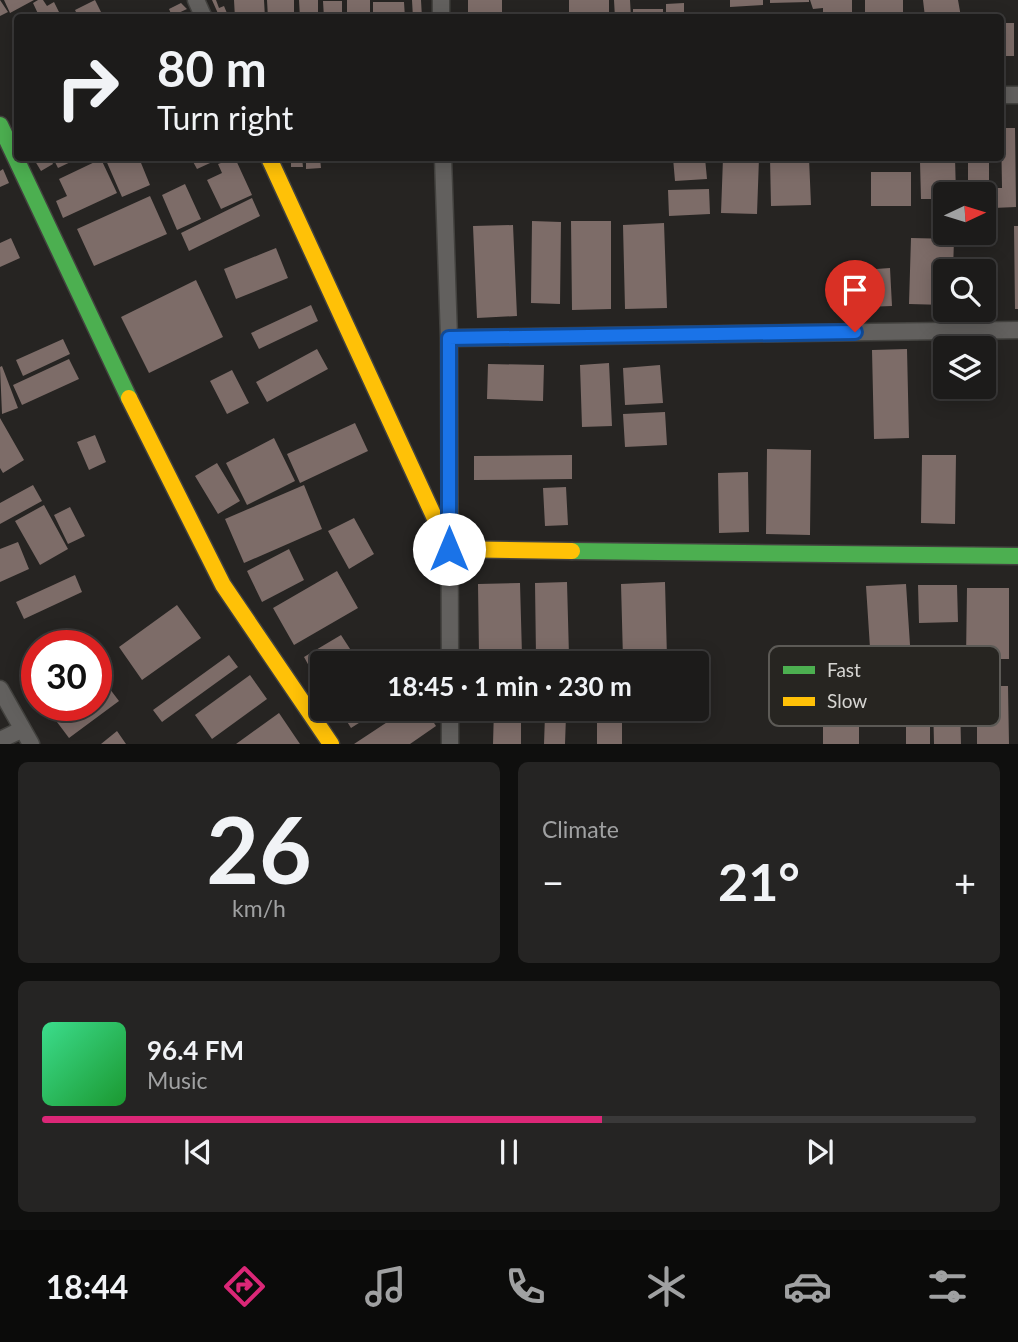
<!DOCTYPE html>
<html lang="en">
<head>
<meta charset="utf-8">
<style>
  :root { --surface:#1c1b1a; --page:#252423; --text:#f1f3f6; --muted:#a0a1a2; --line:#3a3939; --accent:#db2777 }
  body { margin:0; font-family:Lato,sans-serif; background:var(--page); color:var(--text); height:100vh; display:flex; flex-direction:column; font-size:26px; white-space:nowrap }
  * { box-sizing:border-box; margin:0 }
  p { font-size:23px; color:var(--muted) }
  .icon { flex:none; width:38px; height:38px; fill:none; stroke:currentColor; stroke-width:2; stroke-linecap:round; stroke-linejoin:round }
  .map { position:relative; height:744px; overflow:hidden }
  .sheet { display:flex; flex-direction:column; gap:18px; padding:18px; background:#0f0f0e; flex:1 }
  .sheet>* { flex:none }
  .hud { position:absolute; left:14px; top:14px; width:990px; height:147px; border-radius:7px; box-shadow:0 4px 18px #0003,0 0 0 2px var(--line); background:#1c1b1a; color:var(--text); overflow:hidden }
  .needle { width:46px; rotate:86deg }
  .fabs { position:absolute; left:933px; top:182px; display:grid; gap:14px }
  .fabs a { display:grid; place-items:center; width:63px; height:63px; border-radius:7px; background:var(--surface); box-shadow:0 4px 18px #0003,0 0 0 2px var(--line); font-size:35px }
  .speed { position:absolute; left:21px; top:630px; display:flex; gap:14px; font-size:35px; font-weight:700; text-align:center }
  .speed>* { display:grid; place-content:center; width:91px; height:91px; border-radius:50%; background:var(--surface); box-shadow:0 4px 18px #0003,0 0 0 2px var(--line); line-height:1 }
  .speed .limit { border:10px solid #d22; background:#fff; color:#111 }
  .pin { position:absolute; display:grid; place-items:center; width:60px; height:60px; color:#fff; margin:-72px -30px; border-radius:50% 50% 50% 0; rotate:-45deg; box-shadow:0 0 7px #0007 }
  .pin .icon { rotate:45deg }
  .me { position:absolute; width:77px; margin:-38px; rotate:0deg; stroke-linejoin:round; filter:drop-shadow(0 0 5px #0008) }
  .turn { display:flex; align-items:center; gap:24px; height:147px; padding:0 28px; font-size:32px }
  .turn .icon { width:91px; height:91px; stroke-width:2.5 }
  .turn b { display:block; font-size:49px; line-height:60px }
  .big { font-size:52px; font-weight:700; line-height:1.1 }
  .sheet .tile { flex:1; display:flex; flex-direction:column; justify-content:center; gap:10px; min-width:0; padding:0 24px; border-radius:10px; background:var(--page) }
  .sheet .dial { align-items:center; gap:0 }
  .dial b { font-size:91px; line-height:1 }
  .song { display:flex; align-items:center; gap:21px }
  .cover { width:84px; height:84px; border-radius:10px; background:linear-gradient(135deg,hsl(150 70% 55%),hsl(130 70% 35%)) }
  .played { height:7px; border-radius:4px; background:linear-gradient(90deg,var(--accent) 60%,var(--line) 60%) }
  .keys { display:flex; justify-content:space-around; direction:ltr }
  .heat { display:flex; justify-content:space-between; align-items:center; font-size:38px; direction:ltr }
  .sheet .tiles { flex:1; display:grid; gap:18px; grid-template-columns:1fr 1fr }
  .tile:last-child { grid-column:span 2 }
  .trip { position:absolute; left:310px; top:651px; width:399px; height:70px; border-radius:7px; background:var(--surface); box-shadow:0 4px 18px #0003,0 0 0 2px var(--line); font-weight:700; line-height:70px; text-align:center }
  .tabs { display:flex; height:112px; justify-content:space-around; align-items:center; background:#0b0b0a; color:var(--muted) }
  .tabs .icon { width:49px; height:49px }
  .tabs .on { color:var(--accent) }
  .tabs b { font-size:32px; color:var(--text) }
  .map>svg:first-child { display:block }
</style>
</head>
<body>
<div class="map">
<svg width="1018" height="744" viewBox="0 0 1018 744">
  <rect width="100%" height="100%" fill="#262422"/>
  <path fill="#7d6c68" d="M0,0L8,12L0,16Z
    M4,0H34L10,13Z
    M38,0H43L47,6L54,2L60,14L40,18L33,3Z
    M95,0L104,18H79L75,10Z
    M212,0H216L219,8L224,6L229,18H220Z
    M234,0H264L265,18H235Z
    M267,0H294V18H268Z
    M299,0H318V18H300Z
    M347,0H370V18H347Z
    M412,0H421L422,18H413Z
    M468,0H502V18H468Z
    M569,0H609V18H569Z
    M614,0H630L631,18H615Z
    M730,0H763V5L730,7Z
    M770,0H809V2L770,3Z
    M810,0H852V14H834L833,12H823V8L813,9Z
    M865,0H903V18H865Z
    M923,0H958L961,17H925Z
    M323,1H342V18H324Z
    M373,2H404L405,18H373Z
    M181,3L187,9L172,16L169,9Z
    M684,3V18H666V4Z
    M633,9H663V18H633Z
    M1003,23H1014V56H1003Z
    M1001,128H1015L1016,207L993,208L992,188H1002Z
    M41,158H50L53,164L41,171L35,161Z
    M53,158H79L58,168Z
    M105,158H139L150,185L122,197Z
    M191,158H221L197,169Z
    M235,158L252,195L221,209L207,180L222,173L218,164Z
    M291,158H302L303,167H291Z
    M306,158H320L321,168L306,169Z
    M673,158H705L707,179L675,181Z
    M723,158H759L757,214L721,213Z
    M770,158H809L811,205L771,206Z
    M931,158H955L956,194H945V199H921L920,162H931Z
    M968,158H989V209H984V194H968Z
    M101,159L117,193L63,218L56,201L67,196L59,179Z
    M3,169L9,183L0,187V171Z
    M871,172H911V206H871Z
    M185,184L201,219L177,230L162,195Z
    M709,189L710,214L669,216L668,190Z
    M150,196L167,234L94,266L77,229Z
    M252,198L260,216L189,251L181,233Z
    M532,221L561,222L560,304L531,303Z
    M571,221H611V309L572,310Z
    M664,223L667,308L625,309L623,225Z
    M513,225L517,316L477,318L473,226Z
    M1014,226H1018V309H1015Z
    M11,238L20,258L0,267V243Z
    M911,238L954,239L953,271H945V305L909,304Z
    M276,248L288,278L236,299L224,269Z
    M890,268L892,306L864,307L862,270Z
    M196,280L223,337L149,373L121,317Z
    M311,305L318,321L259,349L251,333Z
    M63,339L70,354L23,376L16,360Z
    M317,349L328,369L267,402L256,382Z
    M907,349L909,438L874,439L872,350Z
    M69,359L79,379L22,405L13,385Z
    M609,363L612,426L582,427L580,365Z
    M488,364L544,365L543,401L487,399Z
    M660,365L663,403L625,405L623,368Z
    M2,366L18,408L2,414L0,367Z
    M232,370L249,403L227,414L210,381Z
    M665,412L667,445L625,447L623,414Z
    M0,418L24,460L3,473L0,468Z
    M355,423L368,451L300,483L287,454Z
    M95,435L106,462L89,470L77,442Z
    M274,438L295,481L247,505L226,463Z
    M767,449L811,450L810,535L766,534Z
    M572,455V479L474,480V456Z
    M922,455H956L955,524L921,523Z
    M217,463L240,501L218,514L195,476Z
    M748,472L749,532L719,533L718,473Z
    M33,485L42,501L0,524V503Z
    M304,485L322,529L244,563L225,519Z
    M566,487L568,525L545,526L543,488Z
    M44,505L68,549L40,565L15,521Z
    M70,507L85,536L68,544L54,515Z
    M354,518L374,554L349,569L328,531Z
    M18,542L29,569L0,582V549Z
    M289,549L304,580L262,602L247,571Z
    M337,571L358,608L294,645L273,608Z
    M75,575L82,592L24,619L16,602Z
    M567,582L569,656L536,657L535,583Z
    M665,582L667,658L623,659L621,584Z
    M520,583L522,655H479L478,584Z
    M906,584L910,645L870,648L866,586Z
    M918,585H957L958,622L919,623Z
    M967,588H1009V659H966Z
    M177,605L201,638L142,680L119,647Z
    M341,635L352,652L334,663H322V671L314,675L304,657Z
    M229,655L238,667L162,722L153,710Z
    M250,675L267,699L212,739L195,715Z
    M103,680L119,701L69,738L54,718L70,705H96V685Z
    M977,686H1008L1009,744H977Z
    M919,699L930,700V744H906V718L919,717Z
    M933,702H960L961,744H934Z
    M823,706L859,707V744H823Z
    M339,709H381L351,728Z
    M407,709H425L436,726L410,744H354Z
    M494,709H521V744H493Z
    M597,709H622V744H597Z
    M279,713L300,744H236Z
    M545,715L566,716L565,744H544Z
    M117,731L126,744H101Z"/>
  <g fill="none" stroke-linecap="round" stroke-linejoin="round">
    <g stroke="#43423f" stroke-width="19">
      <path id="street" d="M196,0L204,18
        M441,18V0
        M1001,95H1018
        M443,158L449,338L450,663
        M449,338L1018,330
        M0,689L31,744
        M0,740L21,730
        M450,744V709"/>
    </g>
    <g stroke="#43423f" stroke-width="19">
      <path id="fast" d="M0,125L129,398
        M572,551L1018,556"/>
    </g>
    <g stroke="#43423f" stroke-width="19">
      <path id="slow" d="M269,158L449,549L572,551
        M129,398L223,585L331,744"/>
    </g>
    <use href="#street" stroke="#62605e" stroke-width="16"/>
    <use href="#fast" stroke="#4caf50" stroke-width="16"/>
    <use href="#slow" stroke="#ffc107" stroke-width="16"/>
  </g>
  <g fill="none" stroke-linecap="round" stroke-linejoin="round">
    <g stroke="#114b97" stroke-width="18">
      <path id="route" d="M449,549V338L855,332"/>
    </g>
    <use href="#route" stroke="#1a73e8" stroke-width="12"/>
  </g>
  <rect x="769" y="646" width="231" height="80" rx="10" fill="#272521" stroke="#5c5a56" stroke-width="2"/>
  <rect x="783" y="666" width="32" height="8" fill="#4caf50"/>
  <rect x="783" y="697" width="32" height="9" fill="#ffc107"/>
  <g font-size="19" fill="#d6d5d2">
    <text x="827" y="677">Fast</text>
    <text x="827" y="708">Slow</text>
  </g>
</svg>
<div class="fabs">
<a><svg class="needle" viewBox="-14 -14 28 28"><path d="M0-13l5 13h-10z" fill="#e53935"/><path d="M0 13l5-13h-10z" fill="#a0a1a2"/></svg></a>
<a><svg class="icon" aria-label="search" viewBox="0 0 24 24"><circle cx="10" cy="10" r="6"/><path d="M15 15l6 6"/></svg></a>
<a><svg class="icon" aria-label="layers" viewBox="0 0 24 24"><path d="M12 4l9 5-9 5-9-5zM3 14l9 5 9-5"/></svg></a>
</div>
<div class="speed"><div class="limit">30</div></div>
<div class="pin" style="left:855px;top:332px;background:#d93025"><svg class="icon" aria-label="arrive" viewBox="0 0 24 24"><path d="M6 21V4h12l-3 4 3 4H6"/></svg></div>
<svg class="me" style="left:449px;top:549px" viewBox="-20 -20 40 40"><circle r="19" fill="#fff"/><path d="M0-13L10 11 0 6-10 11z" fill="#1a73e8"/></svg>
<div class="trip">18:45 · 1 min · 230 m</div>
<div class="hud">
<div class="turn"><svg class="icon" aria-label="right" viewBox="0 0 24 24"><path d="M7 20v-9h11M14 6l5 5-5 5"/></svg><div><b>80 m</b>Turn right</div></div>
</div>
</div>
<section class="sheet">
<div class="tiles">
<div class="tile dial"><b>26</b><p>km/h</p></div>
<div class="tile"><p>Climate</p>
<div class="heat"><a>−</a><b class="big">21°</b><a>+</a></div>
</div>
<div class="tile">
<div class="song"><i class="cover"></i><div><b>96.4 FM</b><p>Music</p></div></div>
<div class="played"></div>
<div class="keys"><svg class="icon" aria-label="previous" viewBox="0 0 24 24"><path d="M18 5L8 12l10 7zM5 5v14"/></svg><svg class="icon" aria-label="pause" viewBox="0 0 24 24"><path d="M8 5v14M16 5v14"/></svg><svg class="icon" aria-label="next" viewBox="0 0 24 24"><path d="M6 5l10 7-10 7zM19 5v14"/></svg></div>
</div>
</div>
</section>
<nav class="tabs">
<b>18:44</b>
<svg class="icon on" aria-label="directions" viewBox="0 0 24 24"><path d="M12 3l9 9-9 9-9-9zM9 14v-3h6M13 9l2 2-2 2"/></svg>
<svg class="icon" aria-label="music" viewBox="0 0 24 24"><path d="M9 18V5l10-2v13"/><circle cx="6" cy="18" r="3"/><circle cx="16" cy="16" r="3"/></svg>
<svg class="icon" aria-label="phone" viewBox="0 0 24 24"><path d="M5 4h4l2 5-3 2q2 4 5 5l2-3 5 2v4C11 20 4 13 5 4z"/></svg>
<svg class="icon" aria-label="climate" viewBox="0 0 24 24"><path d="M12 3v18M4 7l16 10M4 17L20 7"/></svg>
<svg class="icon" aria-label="car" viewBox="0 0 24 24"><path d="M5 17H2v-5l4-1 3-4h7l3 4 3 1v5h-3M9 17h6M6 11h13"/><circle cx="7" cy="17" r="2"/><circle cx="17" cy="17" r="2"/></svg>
<svg class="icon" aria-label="filters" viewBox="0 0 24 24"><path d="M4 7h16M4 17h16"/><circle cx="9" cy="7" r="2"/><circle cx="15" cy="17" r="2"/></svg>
</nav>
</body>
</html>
